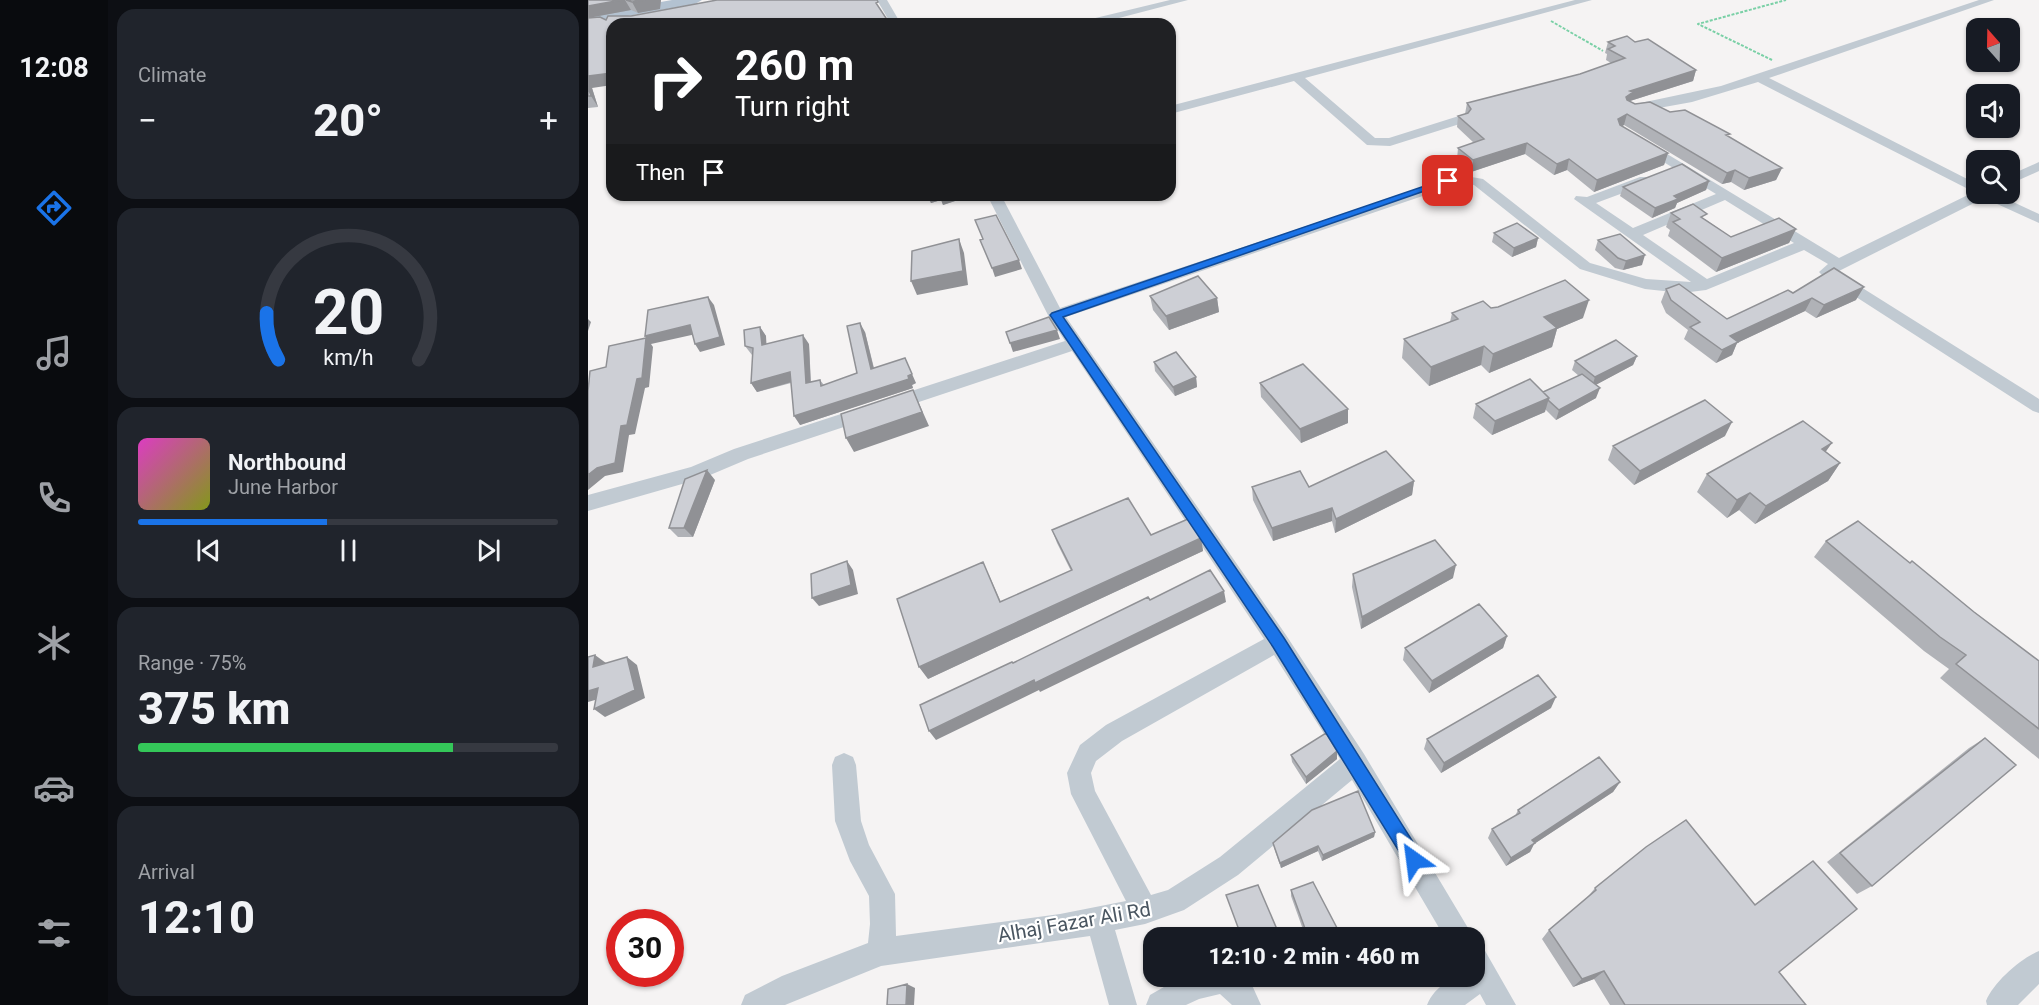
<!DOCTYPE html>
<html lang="en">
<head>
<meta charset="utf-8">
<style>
  :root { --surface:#171b24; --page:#20242c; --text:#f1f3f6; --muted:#9ea1a6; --line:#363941; --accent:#1a73e8 }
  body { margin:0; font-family:Roboto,sans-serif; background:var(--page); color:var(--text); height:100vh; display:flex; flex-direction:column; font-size:22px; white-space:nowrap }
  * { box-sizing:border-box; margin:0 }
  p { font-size:20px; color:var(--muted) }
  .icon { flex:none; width:33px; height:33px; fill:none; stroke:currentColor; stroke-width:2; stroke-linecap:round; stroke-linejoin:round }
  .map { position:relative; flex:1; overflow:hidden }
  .side { display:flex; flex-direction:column; gap:9px; padding:9px; background:#0d0f14; width:480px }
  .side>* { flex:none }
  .top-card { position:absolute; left:18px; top:18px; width:570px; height:183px; border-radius:18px; box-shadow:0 2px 4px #0004; background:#202124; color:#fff; overflow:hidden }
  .needle { width:39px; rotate:340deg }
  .buttons { position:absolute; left:1378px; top:18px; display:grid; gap:12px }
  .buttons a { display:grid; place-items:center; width:54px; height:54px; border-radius:12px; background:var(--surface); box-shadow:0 2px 4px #0004; font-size:30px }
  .speed { position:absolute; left:18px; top:909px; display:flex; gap:12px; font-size:30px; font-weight:700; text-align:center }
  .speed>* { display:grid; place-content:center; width:78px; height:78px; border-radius:50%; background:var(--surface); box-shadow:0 2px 4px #0004; line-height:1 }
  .speed .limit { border:9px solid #d22; background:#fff; color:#111 }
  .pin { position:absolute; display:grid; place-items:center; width:51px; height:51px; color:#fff; margin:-26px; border-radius:12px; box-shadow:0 3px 9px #0006 }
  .me { position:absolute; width:66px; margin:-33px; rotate:329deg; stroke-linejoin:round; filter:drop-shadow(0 0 4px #0008) }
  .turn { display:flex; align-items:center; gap:21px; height:126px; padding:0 30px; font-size:27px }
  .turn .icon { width:78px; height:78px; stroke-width:2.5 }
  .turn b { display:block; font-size:42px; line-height:51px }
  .then { display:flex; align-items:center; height:57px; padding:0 30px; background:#0003; gap:12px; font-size:22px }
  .big { font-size:45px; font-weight:800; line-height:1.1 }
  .side .tile { flex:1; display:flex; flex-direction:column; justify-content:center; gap:9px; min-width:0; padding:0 21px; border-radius:18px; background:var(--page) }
  .side .dial { align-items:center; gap:0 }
  .dial svg { height:156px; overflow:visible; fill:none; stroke:var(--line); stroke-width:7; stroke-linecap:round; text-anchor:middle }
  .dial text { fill:var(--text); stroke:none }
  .song { display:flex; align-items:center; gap:18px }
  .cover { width:72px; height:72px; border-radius:9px; background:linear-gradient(135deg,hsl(310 70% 55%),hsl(70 70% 35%)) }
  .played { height:6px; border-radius:3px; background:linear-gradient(90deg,var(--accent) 45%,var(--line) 45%) }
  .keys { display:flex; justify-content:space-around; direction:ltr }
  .heat { display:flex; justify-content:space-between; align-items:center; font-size:33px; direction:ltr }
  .charge { height:9px; border-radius:4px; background:linear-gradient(90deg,#34c759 75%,var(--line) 0) }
  .trip { position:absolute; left:555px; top:927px; width:342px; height:60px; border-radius:18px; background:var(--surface); box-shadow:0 2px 4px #0004; font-weight:800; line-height:60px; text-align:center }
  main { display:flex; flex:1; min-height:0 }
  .tab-bar { display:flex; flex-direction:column; width:108px; justify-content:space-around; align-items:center; background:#090b0e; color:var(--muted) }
  .tab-bar .icon { width:42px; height:42px }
  .tab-bar .active { color:var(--accent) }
  .tab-bar b { font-size:27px; color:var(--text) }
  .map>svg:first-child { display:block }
</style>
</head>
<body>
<main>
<nav class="tab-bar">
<b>12:08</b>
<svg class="icon active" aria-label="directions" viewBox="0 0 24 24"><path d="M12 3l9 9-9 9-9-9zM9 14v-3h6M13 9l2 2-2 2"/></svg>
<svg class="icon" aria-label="music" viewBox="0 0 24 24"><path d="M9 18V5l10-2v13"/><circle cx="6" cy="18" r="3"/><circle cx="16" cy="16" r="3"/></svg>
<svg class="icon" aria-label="phone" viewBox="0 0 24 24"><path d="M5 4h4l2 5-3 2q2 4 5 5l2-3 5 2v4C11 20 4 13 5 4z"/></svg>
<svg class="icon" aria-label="climate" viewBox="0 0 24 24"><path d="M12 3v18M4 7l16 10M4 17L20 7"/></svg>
<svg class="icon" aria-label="car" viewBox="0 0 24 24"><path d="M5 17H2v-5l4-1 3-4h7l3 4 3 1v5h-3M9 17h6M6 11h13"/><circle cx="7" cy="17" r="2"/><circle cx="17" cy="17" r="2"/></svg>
<svg class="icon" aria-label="filters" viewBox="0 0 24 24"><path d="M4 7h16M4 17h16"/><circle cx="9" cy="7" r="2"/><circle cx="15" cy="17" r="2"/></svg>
</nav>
<section class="side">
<div class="tile"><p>Climate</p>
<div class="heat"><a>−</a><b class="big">20°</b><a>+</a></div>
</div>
<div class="tile dial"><svg viewBox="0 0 100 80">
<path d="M14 69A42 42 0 1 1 86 69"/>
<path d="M14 69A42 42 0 0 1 8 45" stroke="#1a73e8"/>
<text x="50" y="56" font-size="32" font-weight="700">20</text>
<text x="50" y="72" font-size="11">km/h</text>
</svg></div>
<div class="tile">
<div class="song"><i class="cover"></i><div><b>Northbound</b><p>June Harbor</p></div></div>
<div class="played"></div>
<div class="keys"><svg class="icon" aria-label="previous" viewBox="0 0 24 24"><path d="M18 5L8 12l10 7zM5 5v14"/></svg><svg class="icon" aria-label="pause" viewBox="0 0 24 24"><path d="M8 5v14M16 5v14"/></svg><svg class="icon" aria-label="next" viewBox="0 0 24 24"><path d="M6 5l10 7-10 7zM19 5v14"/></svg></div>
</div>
<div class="tile"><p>Range · 75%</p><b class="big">375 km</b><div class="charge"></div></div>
<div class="tile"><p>Arrival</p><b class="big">12:10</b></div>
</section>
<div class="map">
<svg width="1451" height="1005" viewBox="0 0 1451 1005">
  <rect width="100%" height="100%" fill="#f5f3f3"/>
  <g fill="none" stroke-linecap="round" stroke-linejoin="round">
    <path stroke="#7ad0a6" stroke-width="2" stroke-dasharray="3 1.5" stroke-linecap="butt" d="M963,21L1015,51
      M1184,60L1110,24L1198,0"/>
    <path fill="#c1cad2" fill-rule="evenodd" d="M289,0H299L313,24H303Z
      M582,0H600L508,24H490L491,22Z
      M987,0H1004L717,78L787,138H801L874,115L880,119L878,122L802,146L779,145L706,81L582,114V106Z
      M1391,0H1406L1181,78L1389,184V194H1408L1451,214V223L1396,198L1249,272L1451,399V413L1445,411L1234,275L1231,272L1240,264L1216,250L1118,290L1094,293L1057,289L992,269L886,185L873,183L478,317L698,635L776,754L886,938H857L764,780L650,875L596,910L557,924L527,930L549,1005H521L502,936L293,966L197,1005H153L157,995L194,976L280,943L282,924L281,896L262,861L247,821L244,765L247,757L256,753L265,757L268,765L273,821L281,845L307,894L308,936L472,914L538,901L483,794L479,773L492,745L518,725L676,639L484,351L160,459L115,478L0,511V495L103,467L146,449L477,341L460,315L399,195H413L472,308L872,175L895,179L1002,263L1058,279L1103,282L986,199L988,196L999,197L1052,177H1062L1064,180L1062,183L1008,203L1045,228L1128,194L1051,147L1049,144L1051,141L1056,140L1251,258L1386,192L1170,82L1104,102L1043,113L1037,109L1043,105L1133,86ZM1137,200L1206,243L1119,279L1055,235ZM686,655L752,759L632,857L580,890L563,895L507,791L503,773L508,761L534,741Z
      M1451,162V171L1422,184V175Z
      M886,945L896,949L928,1005H898L892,994L877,1005H839C847,985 866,976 886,976Z
      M1451,951V984L1430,1005H1399L1398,1001C1406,982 1432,959 1451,951Z
      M595,976H656L663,983L673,1005H644L632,994L611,999L598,1005H558L562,995Z"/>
    <path fill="#b3c2d1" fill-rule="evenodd" d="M84,0H114L107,4L0,23V15Z"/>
  </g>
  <path fill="#b0b2b7" d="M0,0H73L72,9L50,13L43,10L0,18Z
    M0,18L24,24L4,88L10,107L0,108Z
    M1020,42H1047L1108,70L1105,81L1042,101V102L1047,104L1082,112L1141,137L1194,168L1188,180L1156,190L1143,182L1134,184L1036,125L1034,126L1080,153L1076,165L1006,192L979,170L966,175L937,154L883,172L869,159L870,148L886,143L869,127L870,116L877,114L879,103L992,74L1023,63L1018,60L1019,54L1017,53Z
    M1121,181L1118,190L1089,203L1087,208L1064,218L1032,196L1035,187Z
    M338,195H369L370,200L355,205L353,200L343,203Z
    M1083,213L1117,219L1143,237L1208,229L1201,243L1128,272L1080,236L1082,230L1078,227Z
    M906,233L950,238L948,247L924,257L904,242Z
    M1010,240L1054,265L1035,270L1027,268L1007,250Z
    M1078,289L1139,319L1205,293L1268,300L1228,318L1217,311L1149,343L1144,355L1128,363L1096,339L1100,330L1078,313L1073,302Z
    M562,296L629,298L631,312L581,330L565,310Z
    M903,308L995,318L969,329L964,347L901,373L893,365L841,386L814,358L816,339L862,322L864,313Z
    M172,327L178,336V344H221L223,382L232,380L236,385L269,373L277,332L286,368L328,383L324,385L325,388L212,425L203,383L169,392L163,383L165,356L164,355L157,346Z
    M1049,356L1045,365L1007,385L1008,398L968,420L957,409V412L904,435L885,418L888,404L955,392L991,376L984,370L987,361Z
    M566,362L608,377L609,387L587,396L567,371Z
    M672,383L760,423L713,443L673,397Z
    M1137,436L1046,485L1020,460L1025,446Z
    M1238,452L1252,463L1240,481L1167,524L1151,510L1139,518L1109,492L1119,474Z
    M127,480L105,537H90L81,528Z
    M826,481L824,495L747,533L744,521L685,541L665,500L664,487H721Z
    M464,530L613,538L615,551L340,679L401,575L413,602L483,571L469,543Z
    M1238,541L1322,563L1451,661V759L1352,678L1361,669L1336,651L1226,557Z
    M765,574L865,578L773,629L764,587Z
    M919,636L915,648L841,693L815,660L817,648Z
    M963,708L853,773L836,749L839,739Z
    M1397,738L1284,886L1269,894L1239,862L1381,748Z
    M749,751V759L718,784L704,762L703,755Z
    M1032,782L1025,792L946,844L942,852L918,866L900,838L904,829L927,816L930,810Z
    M787,832L786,837L734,861L730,851L693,868L686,848L685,843Z
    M1225,861L1191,972L1218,1005H1022L1006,979L985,987L954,939L961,930L998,899L1007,888L1167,904Z
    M703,890L749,928V933L728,938H718L703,896Z"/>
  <path fill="#909195" d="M33,0H37L43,10L0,18V6Z
    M57,0H73L72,9L50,13L44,2Z
    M1108,70L1105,81L1042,101L1041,103L1035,108L1038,97L1042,91Z
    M24,73V85L4,88L10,107L3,96L0,87V76Z
    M1039,114L1036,125L1027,130L1030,119Z
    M939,143L937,154L883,172L885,160Z
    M1080,153L1076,165L1006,192L1009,180Z
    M981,159L979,170L966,175L969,164Z
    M1194,168L1188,180L1156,190L1161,178Z
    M1147,170L1143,182L1134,184L1139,173Z
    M1121,181L1118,190L1089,203L1087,208L1064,218L1067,208L1086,196Z
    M340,195H351L353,200L343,203Z
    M357,195H369L370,200L355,205L352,196Z
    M373,195H389L375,199Z
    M1208,229L1201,243L1128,272L1134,258Z
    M950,238L948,247L924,257L926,248Z
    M371,239L376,253L380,285L329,295L323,281Z
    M1057,255L1054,265L1035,270L1038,261Z
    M431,260L434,269L407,277L404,268Z
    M1276,287L1268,300L1228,318L1236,305Z
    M120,297L126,305L137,345L112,352L107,344Z
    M629,298L631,312L581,330L578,316Z
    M1224,298L1217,311L1149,343L1144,355L1128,363L1142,336Z
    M1001,300L995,318L969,329L964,347L901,373L905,354L956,317Z
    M0,319L3,322L0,331Z
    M272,323L277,332L288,378L283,369Z
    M102,325L108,334L63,344L65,347L61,387L57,388L47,434L41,435L35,472L17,476L0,490V475L33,426L58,338L57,336Z
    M172,327L178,336L179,354L174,345Z
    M469,330L472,339L425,352L422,343Z
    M215,335L221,344L223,392L218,383Z
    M896,346L893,365L841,386L843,367Z
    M1049,356L1045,365L1004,387L1007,377Z
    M317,358L328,383L324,385L325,388L212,425L206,416L320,376Z
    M202,372L207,381L169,392L163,383Z
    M608,377L609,387L587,396L585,387Z
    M1012,388L1008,398L968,420L971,410Z
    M325,390L341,426L266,452L258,438Z
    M961,398L957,412L904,435L907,421Z
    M760,409V423L713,443L712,429Z
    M1144,422L1137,436L1046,485L1052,471Z
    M1244,443L1231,461L1234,449Z
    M1252,463L1240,481L1167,524L1178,506Z
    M119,470L127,480L105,537L96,528Z
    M826,481L824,495L747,533L748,519Z
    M1162,493L1151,510L1139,518L1149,500Z
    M744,508V521L685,541L684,528Z
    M613,538L615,551L340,679L331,667Z
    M259,561L265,570L270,594L231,606L224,598Z
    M868,565L865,578L773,629L774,617Z
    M636,591L638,602L452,692L451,690L348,740L341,731L446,680Z
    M919,636L915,648L841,693L844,681Z
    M7,655L18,663L5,667Z
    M39,657L49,665L57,698L17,717L6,709Z
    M10,688L21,696L0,702V691Z
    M968,697L963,708L853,773L856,763Z
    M749,751V759L718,784V777Z
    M1032,782L1025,792L946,844L942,852L918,866L923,858L944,840Z
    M787,832L786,837L734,861L735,855Z
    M730,846V851L693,868L692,863Z
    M1016,971L1006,979L985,987L994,979Z
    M319,984L327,988L326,1005H318Z"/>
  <path fill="#cdcfd5" stroke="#909195" stroke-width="1.5" d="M0,0H33L0,6Z
    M38,0H57L44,2Z
    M129,0H289L290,2L288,3L302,24H24V73L0,76V18L12,17L18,20L20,16H43Z
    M1039,36L1047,42L1060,39L1108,70L1042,91L1045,92L1038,97L1039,100L1047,104L1062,102L1082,112L1097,110L1142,134L1138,135L1194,168L1161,178L1147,170L1139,173L1039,114L1030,119L1032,125L1080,153L1009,180L981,159L969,164L939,143L885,160L870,148L896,139L870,116L880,113L883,109L879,103L992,74L1037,58L1020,49L1027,46L1020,42Z
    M0,87L3,96H0Z
    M1094,164L1121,181L1086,196L1090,199L1067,208L1035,187Z
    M1105,204L1119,214L1113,217L1143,237L1191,218L1208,229L1134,258L1085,222L1092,219L1083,213Z
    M408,215L431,260L404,268L392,240L395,239L387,220Z
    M929,223L950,238L926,248L906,233Z
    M1032,234L1057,255L1038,261L1030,258L1010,240Z
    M371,239L375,271L323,281L324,251Z
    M1246,268L1276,287L1236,305L1224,298L1142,336L1150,342L1134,350L1102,327L1112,322L1083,300L1078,289L1091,284L1139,319L1200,290L1205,293Z
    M610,276L629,298L578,316L562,296Z
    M977,280L1001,300L956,317L969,328L905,354L896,346L843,367L816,339L870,319L864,313L895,301L903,308L910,307Z
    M120,297L132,337L107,344L102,325L57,336L60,310Z
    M461,317L469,330L422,343L418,332Z
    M272,323L283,369L317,358L324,374L320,376L321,379L206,416L202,372L163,383L165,348L157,346L156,330L172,327L174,345L215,335L218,383L232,380L233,386L269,373L259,326Z
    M58,338L54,378L49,379L39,425L33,426L27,463L9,468L0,475V391L2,371L18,367L21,346Z
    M1028,340L1049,356L1007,377L987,361Z
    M588,352L608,377L585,387L566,362Z
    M715,364L760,409L712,429L672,383Z
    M994,374L1012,388L971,410L960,400L961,398L955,392Z
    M942,379L961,398L907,421L888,404Z
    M325,390L334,412L258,438L253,414Z
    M1117,400L1144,422L1052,471L1025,446Z
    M1215,421L1244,443L1234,449L1252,463L1178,506L1162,493L1149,500L1119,474Z
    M798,451L826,481L748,519L744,508L684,528L664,487L712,471L721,487Z
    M119,470L96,528H81L97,479Z
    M540,498L563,535L600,519L613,538L331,667L309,599L395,562L412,602L484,570L464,530Z
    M1270,521L1322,563L1324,561L1386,612L1451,661V729L1368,664L1378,655L1352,637L1238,541Z
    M847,540L868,565L774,617L765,574Z
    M259,561L263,585L224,598L223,574Z
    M622,570L636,591L447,683L446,680L341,731L332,705L424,662L425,663L560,597L562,600Z
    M891,604L919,636L844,681L817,648Z
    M7,655L5,667L39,657L47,690L6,709L10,688L0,691V657Z
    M950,675L968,697L856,763L839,739Z
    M738,733L749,751L718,777L703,755Z
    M1397,738L1428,765L1284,886L1252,853Z
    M1011,757L1032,782L944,840L947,843L923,858L904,829L932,813L930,810Z
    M770,791L787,832L735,855L730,846L692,863L685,843L724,810Z
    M1098,820L1167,905L1225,861L1269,909L1191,972L1218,1005H1037L1016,971L994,979L961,930L1008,890L1007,888L1058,847Z
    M725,882L749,928L719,934L703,890Z
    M670,885L691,934L684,938H654L638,895Z
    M319,984L318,1005H299L300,989Z"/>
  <path fill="#1a73e8" stroke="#114b97" stroke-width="1.5" d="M857,179L865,181L475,317L696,638L832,853L835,860L832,866L826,869L820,866L685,647L462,315L464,313Z"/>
  <g text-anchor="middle" stroke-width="4.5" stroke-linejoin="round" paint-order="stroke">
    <g font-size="20" fill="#4a5661" stroke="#fff">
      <text transform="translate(486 922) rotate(-10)" y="7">Alhaj Fazar Ali Rd</text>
    </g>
  </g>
</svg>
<div class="buttons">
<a><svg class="needle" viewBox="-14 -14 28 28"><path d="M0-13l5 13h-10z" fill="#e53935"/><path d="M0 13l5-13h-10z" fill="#9ea1a6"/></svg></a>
<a><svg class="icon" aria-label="sound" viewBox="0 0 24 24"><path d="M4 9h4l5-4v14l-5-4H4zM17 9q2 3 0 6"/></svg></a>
<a><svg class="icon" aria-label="search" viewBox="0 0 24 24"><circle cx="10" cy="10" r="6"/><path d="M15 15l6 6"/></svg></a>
</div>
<div class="speed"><div class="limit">30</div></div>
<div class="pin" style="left:860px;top:181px;background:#d93025"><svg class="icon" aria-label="arrive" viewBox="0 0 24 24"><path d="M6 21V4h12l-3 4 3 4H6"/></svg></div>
<svg class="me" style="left:826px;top:860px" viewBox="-20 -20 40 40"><path d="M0-17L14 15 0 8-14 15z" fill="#1a73e8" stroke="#fff" stroke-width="4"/></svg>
<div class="trip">12:10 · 2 min · 460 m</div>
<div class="top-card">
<div class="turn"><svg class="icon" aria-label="right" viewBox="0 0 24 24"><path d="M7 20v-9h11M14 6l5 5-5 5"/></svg><div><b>260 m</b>Turn right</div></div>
<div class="then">Then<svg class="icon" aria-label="arrive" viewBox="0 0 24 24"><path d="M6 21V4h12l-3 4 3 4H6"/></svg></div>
</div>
</div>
</main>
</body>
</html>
